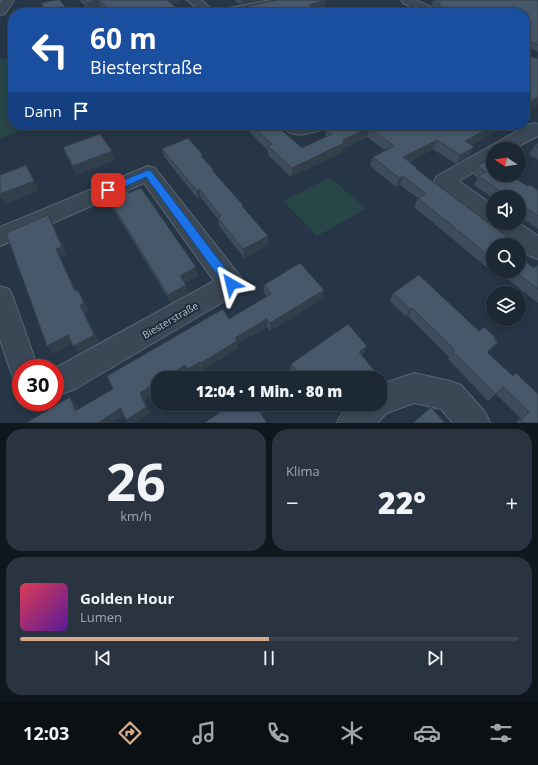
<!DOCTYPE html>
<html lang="de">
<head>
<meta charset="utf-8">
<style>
  :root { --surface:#1c2834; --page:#293440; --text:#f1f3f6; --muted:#a0a6ac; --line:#3a444f; --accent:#d6ab8b }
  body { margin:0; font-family:"Open Sans",sans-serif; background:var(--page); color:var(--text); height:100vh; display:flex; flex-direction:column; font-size:15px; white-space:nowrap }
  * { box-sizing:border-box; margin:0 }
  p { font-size:13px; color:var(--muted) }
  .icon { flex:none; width:22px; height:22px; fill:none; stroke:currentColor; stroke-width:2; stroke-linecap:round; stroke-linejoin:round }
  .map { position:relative; height:423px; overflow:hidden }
  .drawer { display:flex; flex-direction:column; gap:6px; padding:6px; background:#0f161d; flex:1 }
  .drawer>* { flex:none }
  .hud { position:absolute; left:8px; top:8px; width:522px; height:122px; border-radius:16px; box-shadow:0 2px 6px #0003,0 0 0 1px var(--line); background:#1a4fa0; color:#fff; overflow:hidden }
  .needle { width:26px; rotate:282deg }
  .fabs { position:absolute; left:486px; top:142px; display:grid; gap:8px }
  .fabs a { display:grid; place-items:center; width:40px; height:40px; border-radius:50%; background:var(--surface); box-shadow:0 2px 6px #0003,0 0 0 1px var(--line); font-size:20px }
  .speed { position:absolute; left:12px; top:359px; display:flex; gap:8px; font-size:20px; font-weight:700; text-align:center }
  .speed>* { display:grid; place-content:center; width:52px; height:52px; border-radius:50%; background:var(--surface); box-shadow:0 2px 6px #0003,0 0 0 1px var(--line); line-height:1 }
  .speed .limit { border:6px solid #d22; background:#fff; color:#111 }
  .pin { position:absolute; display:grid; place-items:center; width:34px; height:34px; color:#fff; margin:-17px; border-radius:8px; box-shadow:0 2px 6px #0006 }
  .me { position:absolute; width:44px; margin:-22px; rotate:323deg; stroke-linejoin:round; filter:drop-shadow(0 0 3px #0008) }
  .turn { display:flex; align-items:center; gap:14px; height:84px; padding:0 16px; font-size:18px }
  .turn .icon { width:52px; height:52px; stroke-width:2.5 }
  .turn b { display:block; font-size:28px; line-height:34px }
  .then { display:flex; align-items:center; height:38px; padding:0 16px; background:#0003; gap:8px; font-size:15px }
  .big { font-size:30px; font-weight:800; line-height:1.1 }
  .drawer .tile { flex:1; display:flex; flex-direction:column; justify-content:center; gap:6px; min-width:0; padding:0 14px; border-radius:16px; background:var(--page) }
  .drawer .dial { align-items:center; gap:0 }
  .dial b { font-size:52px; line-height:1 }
  .song { display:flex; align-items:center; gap:12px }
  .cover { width:48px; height:48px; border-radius:6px; background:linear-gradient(135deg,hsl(350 70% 55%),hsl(270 70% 35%)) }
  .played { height:4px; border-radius:2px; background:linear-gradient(90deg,var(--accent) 50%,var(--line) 50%) }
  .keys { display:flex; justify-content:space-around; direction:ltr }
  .heat { display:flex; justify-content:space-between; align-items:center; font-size:22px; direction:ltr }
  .drawer .tiles { flex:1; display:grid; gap:6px; grid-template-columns:1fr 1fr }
  .tile:last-child { grid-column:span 2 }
  .trip { position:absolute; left:151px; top:371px; width:236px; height:40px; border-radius:16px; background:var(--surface); box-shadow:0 2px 6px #0003,0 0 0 1px var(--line); font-weight:800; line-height:40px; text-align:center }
  .tabs { display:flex; height:64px; justify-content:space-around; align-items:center; background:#0b1015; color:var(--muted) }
  .tabs .icon { width:28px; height:28px }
  .tabs .active { color:var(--accent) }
  .tabs b { font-size:18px; color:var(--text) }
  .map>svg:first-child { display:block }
</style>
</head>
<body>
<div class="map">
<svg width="538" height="423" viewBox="0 0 538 423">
  <rect width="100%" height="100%" fill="#263646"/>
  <path fill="#284547" d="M0,59H13V125H28L15,133L0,138Z
    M330,177L366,209L317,236L283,201Z"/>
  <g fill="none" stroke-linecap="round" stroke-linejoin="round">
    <g stroke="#596572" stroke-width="2">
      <path id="minor" d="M2,0H14L5,14L0,15V2Z
        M187,0H201L216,13H202Z
        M271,0H291L289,3L244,13H218L219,10L224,9Z
        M401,0H416L437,10L438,13H422L403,3Z
        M534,123L538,124V136L513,149H493V161L459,181L493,205V223H519L538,236V259L530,256L519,248V245H515L494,229L491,224L485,222L437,186L434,181L437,176L528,125Z
        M281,125H327L324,129C309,133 292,141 281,125Z
        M148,166L155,168L240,276L244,284L240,292L75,389L55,397V368H53L59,366L214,281L144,183L0,246V227Z
        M0,286L9,289L13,297L38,368H21V382L13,378L0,340Z
        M414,373L450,381L461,385L485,412L490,423H453L441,409L414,403L387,413L377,423H337C347,399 357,404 380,404V385Z"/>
    </g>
    <use href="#minor" fill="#3a4755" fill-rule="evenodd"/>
  </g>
  <path fill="#3d4c5b" d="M79,0H178V2L171,4L182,13H107L102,8L100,7L89,10Z
    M234,0H263L241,4Z
    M433,0H538V52L525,46V13L423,9L437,8L432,6Z
    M41,3L70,13H46L44,10Z
    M525,54L538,59V104L525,111Z
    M242,125H276L302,148L325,137L326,129L335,125H503L501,128L471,145L470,156L456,164L433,149L409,162L417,168V170L493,245V268L490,270L414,207L418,198L400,185L396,187L370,166L373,157L386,151L367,137L343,149V152L291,177L268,155V150Z
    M538,143V160L529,154L535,145Z
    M63,147L115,160L77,175L67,157Z
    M162,149L204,159L213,169V171L244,208L268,236V245L244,258L219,226L218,219L201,198L198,199L165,158Z
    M477,166L493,175L538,190V229L519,216V197H493V198L474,185L478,178L473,175Z
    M129,193L198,276L184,283L188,294L171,303L111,205L107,196Z
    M538,265V303L497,271H519L534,268Z
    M264,285L324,290L323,298L270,331L267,327L237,344L238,348L203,370L202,369L190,376L188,372L178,378H158V391L144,400L150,413L124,415L112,423H26L76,404L79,409L267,296L264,293Z
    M393,293L479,331L495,339L498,342L488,353L538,423H516L520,418L496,394L488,401L448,359L449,357L408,316L406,317L390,301Z
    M364,353L362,355L371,376L369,378H332L331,377L330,378H296L290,370L291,364Z"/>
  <path fill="#323e4a" d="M98,0L100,7L89,10L87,3Z
    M165,0H178V2L166,5Z
    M241,0H263L241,4Z
    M325,0H326L325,7L309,12V5Z
    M538,97V104L525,111V109L529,103Z
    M495,125H503L501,128L461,150L465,141Z
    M369,128L367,137L343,149V152L291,177L292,168L343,140Z
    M437,140L433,149L400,166L403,157Z
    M474,147L470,156L456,164L460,155Z
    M112,151L115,160L77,175L73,166Z
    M26,165L32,175L39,191L5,204L0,196V194Z
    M403,176L400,185L396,187L399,178Z
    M199,189L201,198L198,199L197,191Z
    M48,215L53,224L67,255L61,258L80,299L75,291L56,249Z
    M268,236V245L244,258L243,249Z
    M196,267L198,276L182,284L180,276Z
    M186,285L188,294L171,303L168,295Z
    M78,290L83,298L89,311L85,313L99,342L78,354L73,346L80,305Z
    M324,290L323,298L270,331V323Z
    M412,308L408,316L406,317L410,309Z
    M267,319V327L237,344L238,348L203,370L201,363L235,338Z
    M68,335L74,343L53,354L47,346Z
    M498,342L492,350L481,359L487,352Z
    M367,346L364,353L357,359L359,352Z
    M200,362L202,369L190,376L187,369Z
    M185,365L188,372L178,378H165Z
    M374,370L371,376L369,378H363Z
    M333,371L331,377L330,378H323Z
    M158,382V391L144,400L150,413L134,423H129L126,420L140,393Z
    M70,397L76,404L82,417L75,411Z
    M269,404H272V408L259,417V411Z
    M121,408L126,414L112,423H98Z"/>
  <path fill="#47586a" stroke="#323e4a" d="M56,0H60L70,13H48L41,3Z
    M84,0H97L87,3Z
    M98,0H167L182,13H112L100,1Z
    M277,0H325L309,5L324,13H226L253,5Z
    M433,0H538V45L525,39V13H388L416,5L423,9L441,8L439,3Z
    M525,54L538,59V97L529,103L525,101Z
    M251,125H276L302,148L332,134L326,129L335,125H495L465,141L474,147L460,155L437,140L403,157L417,168L416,169L518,245H493V259L418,198L426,194L403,176L399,178L373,157L394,146L369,128L343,140L344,143L292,168L268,146L272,144Z
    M100,134L112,151L73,166L63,147Z
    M188,138L203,155L201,156L213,169L212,170L243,205L242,206L268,236L243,249L218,218L221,216L199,189L197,191L162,149Z
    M538,143V147L535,145Z
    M491,158L493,159V175H510L527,186L530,185L538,190V216L519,204V197H509L478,176L486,172L477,166Z
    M26,165L34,181L0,194V175Z
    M125,188L129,193L141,188L196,267L180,276L186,285L168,295L107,196Z
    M48,215L62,247L56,249L75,291L78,290L84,303L80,305L94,335L73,346L68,335L47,346L6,233Z
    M519,257L534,268L538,265V289L515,271H519Z
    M300,263L324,290L270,323L267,319L235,338L237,341L201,363L200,362L187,369L185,365L165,378H158V382L140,393L146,407L126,420L121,408L98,423H26L70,397L75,411L113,389L107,376L223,309L229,319L271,294L264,285Z
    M419,275L479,331L484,327L496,338L494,339L498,342L487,352L513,376L516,373L538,394V423H524L521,420L529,412L503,387L495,394L453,352L455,350L412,308L410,309L393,293Z
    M348,324L367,346L359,352L374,370L363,378H338L333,371L323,378H301L291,364Z
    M232,404H269L259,411L267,423H204Z
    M431,407L445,423H413Z"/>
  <path fill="#1a73e8" stroke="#114b97" d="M148,170L151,171L235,281L236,284L235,288L231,289L227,288L146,177L111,193H105L103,190L105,188Z"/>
  <g text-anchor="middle" stroke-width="4" stroke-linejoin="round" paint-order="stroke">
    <g font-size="10" fill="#b8c2ce" stroke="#1f2c3b">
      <text transform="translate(170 320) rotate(-30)" y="4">Biesterstraße</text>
    </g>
  </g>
</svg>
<div class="fabs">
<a><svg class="needle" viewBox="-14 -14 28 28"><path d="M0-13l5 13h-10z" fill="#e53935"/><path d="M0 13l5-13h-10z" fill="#a0a6ac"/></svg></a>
<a><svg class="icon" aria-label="sound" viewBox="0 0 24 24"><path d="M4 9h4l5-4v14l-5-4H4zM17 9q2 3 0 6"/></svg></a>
<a><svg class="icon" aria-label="search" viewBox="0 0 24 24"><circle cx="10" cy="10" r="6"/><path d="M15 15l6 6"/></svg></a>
<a><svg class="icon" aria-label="layers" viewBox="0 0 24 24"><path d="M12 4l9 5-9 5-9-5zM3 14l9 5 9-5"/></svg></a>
</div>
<div class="speed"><div class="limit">30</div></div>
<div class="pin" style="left:108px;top:190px;background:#d93025"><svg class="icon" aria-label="arrive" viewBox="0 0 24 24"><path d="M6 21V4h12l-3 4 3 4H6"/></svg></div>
<svg class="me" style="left:231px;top:284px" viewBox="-20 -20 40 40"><path d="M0-17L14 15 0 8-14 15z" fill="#1a73e8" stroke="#fff" stroke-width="4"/></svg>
<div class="trip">12:04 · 1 Min. · 80 m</div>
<div class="hud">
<div class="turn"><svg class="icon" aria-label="left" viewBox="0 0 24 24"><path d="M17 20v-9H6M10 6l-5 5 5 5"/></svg><div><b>60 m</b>Biesterstraße</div></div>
<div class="then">Dann<svg class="icon" aria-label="arrive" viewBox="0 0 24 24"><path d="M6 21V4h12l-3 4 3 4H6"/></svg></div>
</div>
</div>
<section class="drawer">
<div class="tiles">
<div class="tile dial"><b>26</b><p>km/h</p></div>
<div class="tile"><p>Klima</p>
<div class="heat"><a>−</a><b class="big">22°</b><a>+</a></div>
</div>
<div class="tile">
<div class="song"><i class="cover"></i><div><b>Golden Hour</b><p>Lumen</p></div></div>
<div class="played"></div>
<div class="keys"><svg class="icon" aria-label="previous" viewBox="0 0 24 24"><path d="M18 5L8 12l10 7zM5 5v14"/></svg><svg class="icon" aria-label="pause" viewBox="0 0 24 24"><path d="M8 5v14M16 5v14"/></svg><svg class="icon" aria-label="next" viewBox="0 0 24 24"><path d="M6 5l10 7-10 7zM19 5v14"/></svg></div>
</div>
</div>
</section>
<nav class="tabs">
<b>12:03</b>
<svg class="icon active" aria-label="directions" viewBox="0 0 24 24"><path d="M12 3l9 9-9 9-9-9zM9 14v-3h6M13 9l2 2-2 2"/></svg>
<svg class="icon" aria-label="music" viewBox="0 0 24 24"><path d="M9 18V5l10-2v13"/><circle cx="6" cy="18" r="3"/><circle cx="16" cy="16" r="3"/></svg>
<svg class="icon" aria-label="phone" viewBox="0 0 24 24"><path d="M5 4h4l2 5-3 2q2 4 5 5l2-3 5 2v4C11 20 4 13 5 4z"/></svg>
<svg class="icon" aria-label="climate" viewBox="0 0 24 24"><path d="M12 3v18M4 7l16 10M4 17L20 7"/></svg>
<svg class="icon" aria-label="car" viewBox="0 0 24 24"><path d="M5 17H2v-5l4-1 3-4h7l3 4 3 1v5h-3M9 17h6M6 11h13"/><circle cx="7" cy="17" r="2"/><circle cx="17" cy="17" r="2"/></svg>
<svg class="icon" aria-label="filters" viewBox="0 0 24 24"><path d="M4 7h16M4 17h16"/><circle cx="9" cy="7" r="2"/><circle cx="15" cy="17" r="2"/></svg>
</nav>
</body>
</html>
